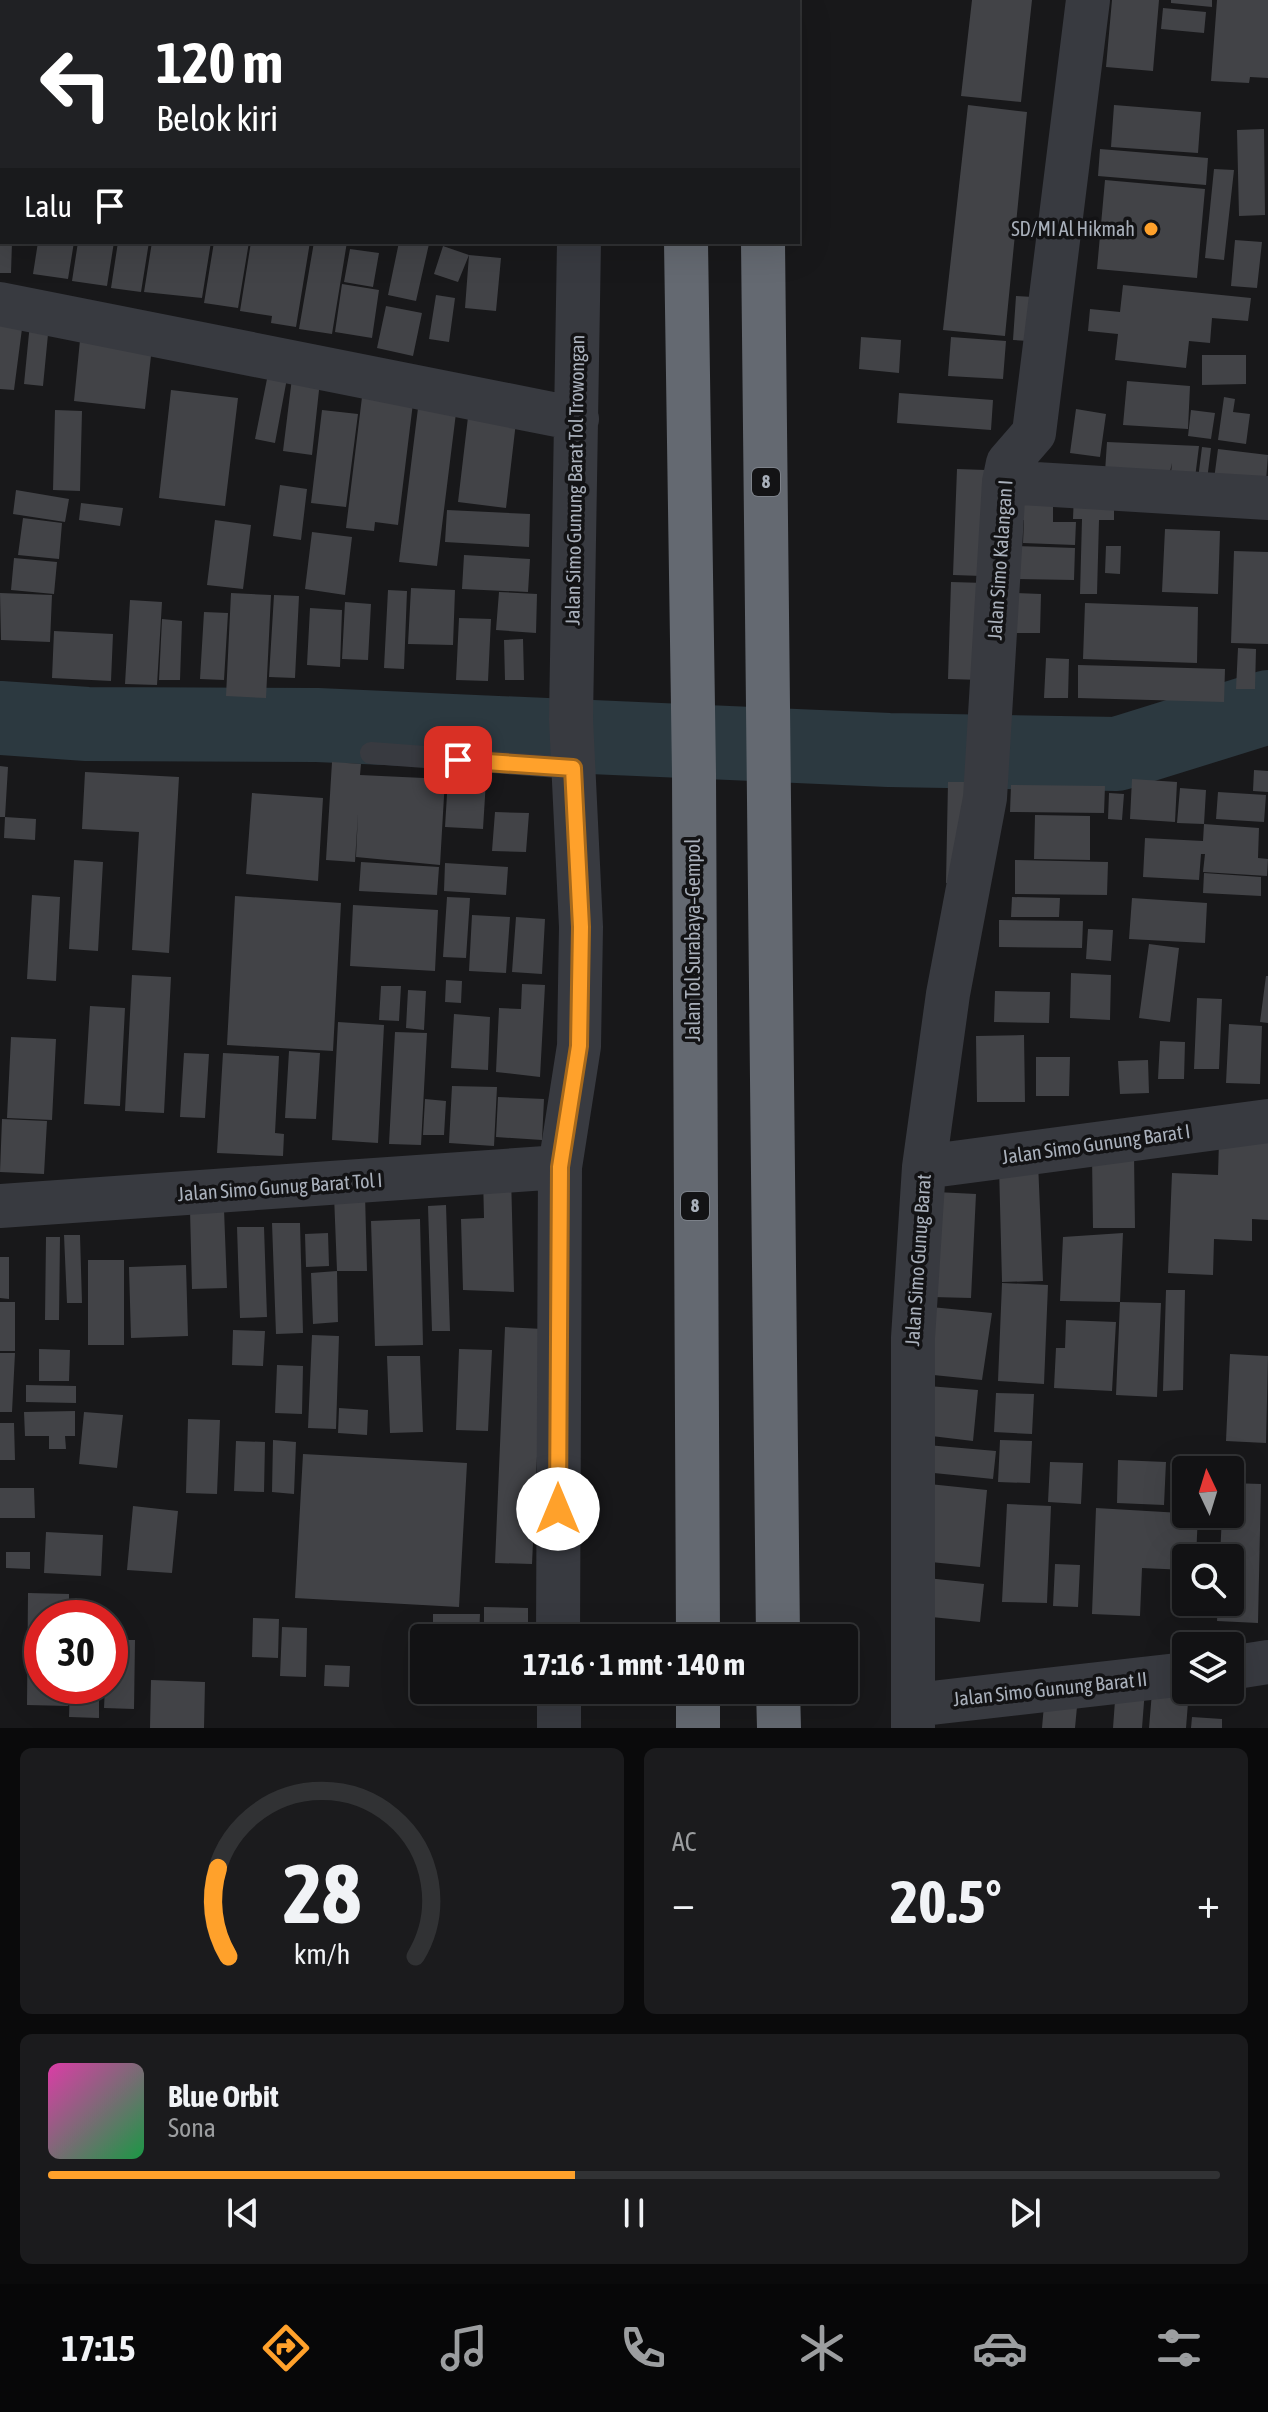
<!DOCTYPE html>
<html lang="id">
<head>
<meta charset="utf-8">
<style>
  :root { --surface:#121214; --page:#1b1b1d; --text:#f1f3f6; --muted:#9c9ea0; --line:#313234; --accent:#ffa12b }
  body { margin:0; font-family:"Asap Condensed",sans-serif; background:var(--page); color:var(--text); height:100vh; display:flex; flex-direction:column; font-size:30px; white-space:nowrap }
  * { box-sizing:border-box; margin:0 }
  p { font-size:26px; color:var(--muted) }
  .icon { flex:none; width:44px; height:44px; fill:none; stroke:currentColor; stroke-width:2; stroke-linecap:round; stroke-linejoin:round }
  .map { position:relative; height:1728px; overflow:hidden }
  .details { display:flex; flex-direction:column; gap:20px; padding:20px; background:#0a0a0b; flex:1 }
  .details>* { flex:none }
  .top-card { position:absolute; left:0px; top:0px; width:800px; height:244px; box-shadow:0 8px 32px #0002,0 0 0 2px var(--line); background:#202124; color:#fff; overflow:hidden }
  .needle { width:52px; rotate:356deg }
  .buttons { position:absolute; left:1172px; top:1456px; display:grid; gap:16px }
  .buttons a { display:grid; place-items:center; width:72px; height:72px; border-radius:8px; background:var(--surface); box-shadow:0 8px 32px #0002,0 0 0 2px var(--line); font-size:40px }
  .speed { position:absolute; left:24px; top:1600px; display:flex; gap:16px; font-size:40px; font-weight:700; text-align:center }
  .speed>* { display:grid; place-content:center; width:104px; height:104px; border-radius:50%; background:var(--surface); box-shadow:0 8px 32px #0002,0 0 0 2px var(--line); line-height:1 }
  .speed .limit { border:12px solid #d22; background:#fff; color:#111 }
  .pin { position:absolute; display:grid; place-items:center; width:68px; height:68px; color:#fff; margin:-34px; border-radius:16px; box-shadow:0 4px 12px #0006 }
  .me { position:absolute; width:88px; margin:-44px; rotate:0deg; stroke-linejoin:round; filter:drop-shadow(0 0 6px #0008) }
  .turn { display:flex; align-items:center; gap:28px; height:168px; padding:0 24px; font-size:36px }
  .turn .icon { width:104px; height:104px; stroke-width:2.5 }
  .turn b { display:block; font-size:56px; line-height:68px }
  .then { display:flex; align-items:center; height:76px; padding:0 24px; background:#0003; gap:16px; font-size:30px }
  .big { font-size:60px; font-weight:700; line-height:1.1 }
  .details .tile { flex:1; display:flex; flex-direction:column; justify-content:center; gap:12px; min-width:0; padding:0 28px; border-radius:12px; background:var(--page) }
  .details .dial { align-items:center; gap:0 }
  .dial svg { height:208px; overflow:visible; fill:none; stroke:var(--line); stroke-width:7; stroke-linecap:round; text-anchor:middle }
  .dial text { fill:var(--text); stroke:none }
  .song { display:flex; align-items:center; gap:24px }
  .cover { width:96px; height:96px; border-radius:12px; background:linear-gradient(135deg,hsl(320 70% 55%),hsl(140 70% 35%)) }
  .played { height:8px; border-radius:4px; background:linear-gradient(90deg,var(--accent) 45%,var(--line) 45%) }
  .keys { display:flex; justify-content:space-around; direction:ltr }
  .heat { display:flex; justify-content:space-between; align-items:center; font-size:44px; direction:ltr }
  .details .tiles { flex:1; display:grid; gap:20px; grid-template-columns:1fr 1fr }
  .tile:last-child { grid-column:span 2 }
  .trip { position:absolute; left:410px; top:1624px; width:448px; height:80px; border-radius:8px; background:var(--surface); box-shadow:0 8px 32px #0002,0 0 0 2px var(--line); font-weight:700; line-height:80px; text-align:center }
  .dock { display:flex; height:128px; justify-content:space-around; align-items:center; background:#070708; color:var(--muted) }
  .dock .icon { width:56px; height:56px }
  .dock .on { color:var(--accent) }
  .dock b { font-size:36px; color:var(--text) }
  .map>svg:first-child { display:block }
</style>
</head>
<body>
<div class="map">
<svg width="1268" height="1728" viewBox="0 0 1268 1728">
  <rect width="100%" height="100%" fill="#18181a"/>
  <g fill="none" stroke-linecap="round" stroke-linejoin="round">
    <path stroke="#2c3940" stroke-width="74" d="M0,718L87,724L317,725L889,750L1117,754L1268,707"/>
  </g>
  <path fill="#424347" d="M972,0H1032L1021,102L961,96Z
    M1112,0H1159L1153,71L1106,67Z
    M1171,0H1212V7L1171,3Z
    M1217,0H1268V78L1250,77L1249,83L1211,81Z
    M1163,8L1206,12L1204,33L1161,29Z
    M968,105L1027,112L1005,336L943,330Z
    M1114,105L1201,112L1198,153L1111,147Z
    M1264,129L1265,215L1239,216L1237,130Z
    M1100,149L1208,158L1206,185L1098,176Z
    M1214,169L1234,170L1224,260L1205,258Z
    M1105,180L1205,189L1197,278L1097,269Z
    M1235,240L1262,242L1257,288L1231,286Z
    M0,242H12L11,273H0Z
    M38,242H74L68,279L33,274Z
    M78,242H114L107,286L72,281Z
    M118,242H149L141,292L111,288Z
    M152,242H211L202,298L144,292Z
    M214,242H249L238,308L204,303Z
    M251,242H310L296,327L271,323L272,316L240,311Z
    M314,242H347L332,334L299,329Z
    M399,242L429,244L416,301L388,295Z
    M443,246L469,255L501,258L496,311L465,308L469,255L458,282L434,274Z
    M350,249L379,253L373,287L344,282Z
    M342,284L379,290L372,338L335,332Z
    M1123,285L1251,298L1248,321L1212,318L1210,343L1189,341L1186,368L1115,360L1118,334L1088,331L1090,309L1120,312Z
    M436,295L455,298L449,342L429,339Z
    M1016,296L1050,298L1047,342L1013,340Z
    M386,306L422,313L413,356L377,348Z
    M0,319L23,321L14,390L0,389Z
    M30,323L49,324L43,386L24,384Z
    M81,330L153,338L145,409L74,401Z
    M861,337L901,340L899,373L859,369Z
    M951,337L1006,341L1003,379L948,376Z
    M1202,355H1246V384L1202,385Z
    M269,369L288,373L275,443L255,439Z
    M292,378L320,381L312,455L283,451Z
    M1127,381L1190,386L1188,429L1123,425Z
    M171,390L238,398L225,506L159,498Z
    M899,393L993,400L991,430L897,423Z
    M362,397L413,403L398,525L375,522L374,531L346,528Z
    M1224,397L1235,399L1233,412L1250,414L1246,444L1218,440Z
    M418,408L456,413L437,566L399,562Z
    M1076,409L1106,414L1100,457L1070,453Z
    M55,410L82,411L80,491L53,490Z
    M322,410L358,414L346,507L311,503Z
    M1191,410L1215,413L1211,439L1188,436Z
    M468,417L516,422L506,508L458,502Z
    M1107,442L1199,446L1194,486L1170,483L1172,463L1169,476L1105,472Z
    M1202,447L1211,448L1206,488L1197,487Z
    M1218,449L1268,455L1265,494L1213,487Z
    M957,469L986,470L982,576L953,575Z
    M280,485L307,489L301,540L273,536Z
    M16,490L69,499L65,522L13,514Z
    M1074,493L1114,494V520H1099L1097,594H1080L1082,519H1073Z
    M1018,502L1053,503V522H1076L1075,545L1023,543L1024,520H1017Z
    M81,503L123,508L120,526L79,520Z
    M447,510L530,514L529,547L445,542Z
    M23,518L62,523L59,559L18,555Z
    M215,520L251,525L243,589L207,585Z
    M1165,529L1220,531L1218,594L1162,592Z
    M312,532L352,537L345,595L305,589Z
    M1015,546L1075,548L1074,580L1014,579Z
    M1106,546H1121L1120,574L1105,573Z
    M1234,551L1268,552V644L1231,643Z
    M464,555L530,559L528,592L462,589Z
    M14,558L57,562L54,594L11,590Z
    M951,582L985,583L982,680L948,679Z
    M411,588L455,590L453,645L408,644Z
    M388,590L407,591L404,669L384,668Z
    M499,592L537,594L536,633L496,630Z
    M0,593L52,595L50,642L1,640Z
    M231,593L271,595L266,698L226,696Z
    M1016,593L1041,594L1040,633H1014Z
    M274,595L299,596L295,678L269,677Z
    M130,600L162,602L157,685L125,684Z
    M345,602L371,604L368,660L342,659Z
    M1085,603L1198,607L1197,663L1083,659Z
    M310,608L342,610L340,667L307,665Z
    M204,612L228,613L224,680L200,679Z
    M459,618L491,619L488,681L456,680Z
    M162,619L182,621L180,680H159Z
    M54,631L113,634L111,681L52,678Z
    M523,639L524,680H505L504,640Z
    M1238,648L1256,649L1255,689H1236Z
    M1046,658L1069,659L1068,698H1044Z
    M1078,665L1225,669L1224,702L1078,698Z
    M332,762L361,764L360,775L445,779L440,865L356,857L358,814L355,862L326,860Z
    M449,762L487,764L483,829L445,827Z
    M0,766L8,767L5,817H0Z
    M1254,770L1268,771V792L1253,791Z
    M85,772L179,777L169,953L132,950L139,832L82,829Z
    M1132,779L1177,782L1175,822L1130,819Z
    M948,782H970L969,884L946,883Z
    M1011,785L1105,786L1104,813L1010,812Z
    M1180,788L1206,790L1204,824L1259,828L1258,858L1268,859L1267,876L1203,872L1205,854H1201L1199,880L1143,877L1145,838L1203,841L1204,824L1177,823Z
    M1218,792L1266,795L1264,822L1216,819Z
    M252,793L323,798L318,881L246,874Z
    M1109,793L1124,794L1122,820L1108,819Z
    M495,812L529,813L526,852L492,851Z
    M1035,815L1090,816V860L1034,859Z
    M5,817L36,819L35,840L4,838Z
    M74,860L103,862L98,951L69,949Z
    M1015,860L1108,862L1107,895L1015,894Z
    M361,862L439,867L437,895L359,891Z
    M445,863L508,867L506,895L444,891Z
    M1204,873L1261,877V896L1203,893Z
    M32,895L60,897L56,981L27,979Z
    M235,896L341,903L333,1051L227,1045Z
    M447,897L470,898L466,958L443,957Z
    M1012,897L1060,898L1059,917H1011Z
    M1132,898L1207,903L1205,943L1129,939Z
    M353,905L438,910L435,971L350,966Z
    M472,915L510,917L506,973L469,971Z
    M516,917L545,919L542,974L512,972Z
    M999,920L1083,921L1082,948L999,947Z
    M1088,929L1113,930L1111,961L1086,959Z
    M1149,944L1179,948L1170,1022L1139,1018Z
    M1071,973L1111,975L1110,1020L1070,1018Z
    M132,975L171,977L164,1113L125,1111Z
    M1266,976H1268V1023L1260,1022Z
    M446,980L462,981L461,1003L445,1002Z
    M522,984L545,985L540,1077L496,1072L499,1008L521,1009Z
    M381,986H401L399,1021L379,1020Z
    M408,990L426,991L424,1030L406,1028Z
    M995,991L1050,992L1049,1023L994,1022Z
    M1197,998L1222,999L1219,1069H1194Z
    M90,1006L125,1008L120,1106L84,1104Z
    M454,1014L490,1017L488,1070L451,1068Z
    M338,1022L384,1025L378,1143L332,1140Z
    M1229,1024L1262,1026L1260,1084L1226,1083Z
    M395,1032L427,1033L421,1145L389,1144Z
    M1024,1035L1025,1102H977L976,1036Z
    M11,1037L56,1039L52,1120L7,1118Z
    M1160,1041L1185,1042L1184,1079H1158Z
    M289,1051L320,1053L316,1119L285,1118Z
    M184,1053L209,1054L205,1118L180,1117Z
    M223,1053L279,1056L275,1133L284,1134L283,1156L217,1153Z
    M1036,1057H1070L1069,1096H1036Z
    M1148,1060L1149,1093L1120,1094L1118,1061Z
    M452,1086L497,1087L494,1146L449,1143Z
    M498,1097L544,1099L542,1140L496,1137Z
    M425,1099L446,1101L444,1135H423Z
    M2,1119L47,1121L44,1174L0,1172Z
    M1219,1141L1268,1142V1220L1252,1219V1241L1214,1239L1213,1275L1168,1273L1172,1173L1218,1175Z
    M1134,1154L1135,1228H1093L1092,1155Z
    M1038,1162L1043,1281L1002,1282L999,1166Z
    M511,1175L514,1292L463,1290L461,1219L484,1218L483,1176Z
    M936,1192L976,1194L971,1298L932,1297Z
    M365,1194L367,1271H337L338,1322L313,1324L311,1273L337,1271L334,1195Z
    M446,1205L450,1331H432L428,1206Z
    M224,1209L227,1288L192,1289L190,1210Z
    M420,1219L423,1345L375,1346L371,1221Z
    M272,1223H300L303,1333L276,1334Z
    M237,1227H264L267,1317L240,1318Z
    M328,1233L329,1266L306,1267L305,1234Z
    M1123,1233L1120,1302L1060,1301L1063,1237Z
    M64,1235H80L82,1303H67Z
    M46,1237H60L59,1320H45Z
    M0,1257H9V1299L0,1298Z
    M88,1260H124V1345H88Z
    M186,1265L188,1336L131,1338L129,1267Z
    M1002,1283L1048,1285L1044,1384L998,1381Z
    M1166,1290H1185L1183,1390L1163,1391Z
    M0,1302H15V1351H0Z
    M1120,1302L1161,1303L1157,1397L1116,1395Z
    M921,1306L992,1313L982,1380L914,1373Z
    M1066,1320L1116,1322L1112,1391L1054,1388L1056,1348H1065Z
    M505,1327L543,1329L532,1564L495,1563Z
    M233,1330L265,1331L263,1366L232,1365Z
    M312,1335L339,1336L336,1429L308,1428Z
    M39,1349L70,1350L69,1381H39Z
    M459,1349L492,1350L488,1431L456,1430Z
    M0,1353H15L12,1412H0Z
    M1230,1354L1268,1356L1266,1443L1226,1441Z
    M387,1356H420L423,1432L390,1433Z
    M277,1365L303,1366L302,1414L275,1413Z
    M26,1385L76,1386V1403L26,1402Z
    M928,1386L978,1390L973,1441L923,1435Z
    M996,1393L1034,1394L1032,1434L994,1432Z
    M339,1408L368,1410L367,1435L338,1433Z
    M75,1411V1436H65L66,1449H49V1436H25L24,1412Z
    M84,1412L123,1415L117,1468L79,1464Z
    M188,1419L220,1420L217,1494L186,1493Z
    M0,1423H14L15,1460H0Z
    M273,1440L296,1442L294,1494L272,1492Z
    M1000,1440L1032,1441L1030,1483L998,1482Z
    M236,1441L265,1442L264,1492L234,1491Z
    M927,1445L996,1451L993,1479L924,1472Z
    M303,1454L467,1463L459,1607L295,1598Z
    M1118,1460L1166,1462L1164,1505L1117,1503Z
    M1050,1462L1083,1463L1081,1504L1048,1502Z
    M1230,1483L1261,1484L1258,1623L1217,1621L1218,1602H1230V1558H1220L1222,1514H1230Z
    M929,1484L987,1490L980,1567L921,1561Z
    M0,1488H34L35,1518H0Z
    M1007,1504L1051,1506L1047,1603L1002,1602Z
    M133,1506L178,1511L172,1573L127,1570Z
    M1096,1508L1198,1514L1196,1558H1186V1570L1142,1568L1140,1616L1092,1614Z
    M46,1532L103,1535L101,1576L44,1573Z
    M6,1552H30V1569L6,1568Z
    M1055,1564L1080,1565L1078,1607L1053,1606Z
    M927,1578L984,1584L980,1622L922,1616Z
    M28,1593L69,1594V1618H42V1686H68V1706L27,1705Z
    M484,1607L528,1608V1638H484Z
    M433,1614H480L479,1638H433Z
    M253,1618L279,1619L278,1658L252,1657Z
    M282,1627L307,1628L306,1677L280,1676Z
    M110,1640H135L134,1709L104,1708L105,1686H110Z
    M325,1665L350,1666L349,1687L324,1686Z
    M151,1680L205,1682L204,1728H150Z
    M1153,1680L1189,1690L1186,1728H1149Z
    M70,1686H99V1718L69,1717Z
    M1116,1687L1145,1689L1142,1728H1113Z
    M1045,1693L1078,1696L1075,1728H1042Z
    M1192,1717L1222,1719V1728H1191Z"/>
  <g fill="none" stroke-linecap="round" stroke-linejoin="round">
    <path stroke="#383a40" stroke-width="22" d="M371,753L573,768"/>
    <path stroke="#383a40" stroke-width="44" d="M578,0V2
      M0,304L577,419
      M1004,482L1268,498
      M924,1167L1268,1121
      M0,1206L560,1167
      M558,1638L560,1167L579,1046L581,927L571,719L579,242
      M1230,1668L1268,1662
      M559,1690V1728
      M914,1705L1186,1674
      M913,1728V1338L924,1167L948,994L985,798L1004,482L1008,463L1034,433L1088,0"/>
    <path stroke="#646971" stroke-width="44" d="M684,0V2
      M759,0V2
      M686,242L694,774L698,1638
      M763,242L778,1638
      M698,1690V1728
      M778,1690L779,1728"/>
  </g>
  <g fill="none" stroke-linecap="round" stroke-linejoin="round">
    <g stroke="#a6691c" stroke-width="20">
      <path id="route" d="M458,760L573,768L581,927L579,1046L560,1167L558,1509"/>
    </g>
    <use href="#route" stroke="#ffa12b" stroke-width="14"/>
  </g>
  <circle fill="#ffa12b" stroke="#131315" stroke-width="3" cx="1151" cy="229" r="8"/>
  <g text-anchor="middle" stroke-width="7" stroke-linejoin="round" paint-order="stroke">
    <g fill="#131315" stroke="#7c8189" stroke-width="2">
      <rect x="752" y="468" width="28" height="28" rx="6"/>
      <rect x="681" y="1192" width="28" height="28" rx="6"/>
    </g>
    <g font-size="18" font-weight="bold" fill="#a9b0bb">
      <text x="766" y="488">8</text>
      <text x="695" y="1212">8</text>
    </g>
    <g font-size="20" fill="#a9b0bb" stroke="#131315" text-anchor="end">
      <text x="1135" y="236">SD/MI Al Hikmah</text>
    </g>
    <g font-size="20" fill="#a9b0bb" stroke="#131315">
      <text transform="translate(575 480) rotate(-89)" y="7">Jalan Simo Gunung Barat Tol Trowongan</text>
      <text transform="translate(1000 560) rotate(-86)" y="7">Jalan Simo Kalangan I</text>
      <text transform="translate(693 940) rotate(-90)" y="7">Jalan Tol Surabaya–Gempol</text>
      <text transform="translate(1096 1144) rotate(-8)" y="7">Jalan Simo Gunung Barat I</text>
      <text transform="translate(280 1187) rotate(-4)" y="7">Jalan Simo Gunug Barat Tol I</text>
      <text transform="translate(918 1260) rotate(-86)" y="7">Jalan Simo Gunug Barat</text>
      <text transform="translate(1050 1689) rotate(-6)" y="7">Jalan Simo Gunung Barat II</text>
    </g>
  </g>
</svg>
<div class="buttons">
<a><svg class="needle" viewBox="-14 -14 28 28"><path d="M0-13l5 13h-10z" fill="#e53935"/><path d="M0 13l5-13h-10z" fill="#9c9ea0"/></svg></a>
<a><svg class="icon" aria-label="search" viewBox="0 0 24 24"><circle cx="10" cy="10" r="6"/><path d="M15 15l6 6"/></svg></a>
<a><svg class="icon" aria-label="layers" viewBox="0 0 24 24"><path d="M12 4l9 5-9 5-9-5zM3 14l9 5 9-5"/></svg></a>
</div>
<div class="speed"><div class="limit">30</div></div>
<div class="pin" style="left:458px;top:760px;background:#d93025"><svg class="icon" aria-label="arrive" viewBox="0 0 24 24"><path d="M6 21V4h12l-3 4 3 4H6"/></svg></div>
<svg class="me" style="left:558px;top:1509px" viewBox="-20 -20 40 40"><circle r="19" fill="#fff"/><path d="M0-13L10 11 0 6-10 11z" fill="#ffa12b"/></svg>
<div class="trip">17:16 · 1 mnt · 140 m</div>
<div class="top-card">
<div class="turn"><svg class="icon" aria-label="left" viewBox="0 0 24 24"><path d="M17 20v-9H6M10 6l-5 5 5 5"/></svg><div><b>120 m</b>Belok kiri</div></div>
<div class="then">Lalu<svg class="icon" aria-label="arrive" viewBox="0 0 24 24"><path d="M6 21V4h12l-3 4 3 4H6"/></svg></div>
</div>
</div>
<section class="details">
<div class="tiles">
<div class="tile dial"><svg viewBox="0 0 100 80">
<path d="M14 69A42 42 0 1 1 86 69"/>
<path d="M14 69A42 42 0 0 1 10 35" stroke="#ffa12b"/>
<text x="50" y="56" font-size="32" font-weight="700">28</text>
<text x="50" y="72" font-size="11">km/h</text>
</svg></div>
<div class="tile"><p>AC</p>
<div class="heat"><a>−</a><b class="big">20.5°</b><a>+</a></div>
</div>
<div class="tile">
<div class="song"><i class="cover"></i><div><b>Blue Orbit</b><p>Sona</p></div></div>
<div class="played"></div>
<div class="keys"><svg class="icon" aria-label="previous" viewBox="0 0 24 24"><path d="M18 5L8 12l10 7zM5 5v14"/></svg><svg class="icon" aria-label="pause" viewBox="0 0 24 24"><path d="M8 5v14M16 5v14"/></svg><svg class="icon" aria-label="next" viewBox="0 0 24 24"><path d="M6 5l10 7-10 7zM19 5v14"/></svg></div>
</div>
</div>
</section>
<nav class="dock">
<b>17:15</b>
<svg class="icon on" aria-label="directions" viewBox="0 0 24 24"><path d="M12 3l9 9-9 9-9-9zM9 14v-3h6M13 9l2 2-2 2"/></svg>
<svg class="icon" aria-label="music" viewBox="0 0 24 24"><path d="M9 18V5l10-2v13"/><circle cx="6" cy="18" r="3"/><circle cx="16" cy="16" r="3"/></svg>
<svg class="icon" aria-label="phone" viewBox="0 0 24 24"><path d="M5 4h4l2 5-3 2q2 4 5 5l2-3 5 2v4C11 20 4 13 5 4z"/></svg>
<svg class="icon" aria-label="climate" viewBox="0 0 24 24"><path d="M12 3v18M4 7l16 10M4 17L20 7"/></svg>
<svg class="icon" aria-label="car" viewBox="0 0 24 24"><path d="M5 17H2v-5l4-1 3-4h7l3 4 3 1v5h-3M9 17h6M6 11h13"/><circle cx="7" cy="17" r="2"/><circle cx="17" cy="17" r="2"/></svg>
<svg class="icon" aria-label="filters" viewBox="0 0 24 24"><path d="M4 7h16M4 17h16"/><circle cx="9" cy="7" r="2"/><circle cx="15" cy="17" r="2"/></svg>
</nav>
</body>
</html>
